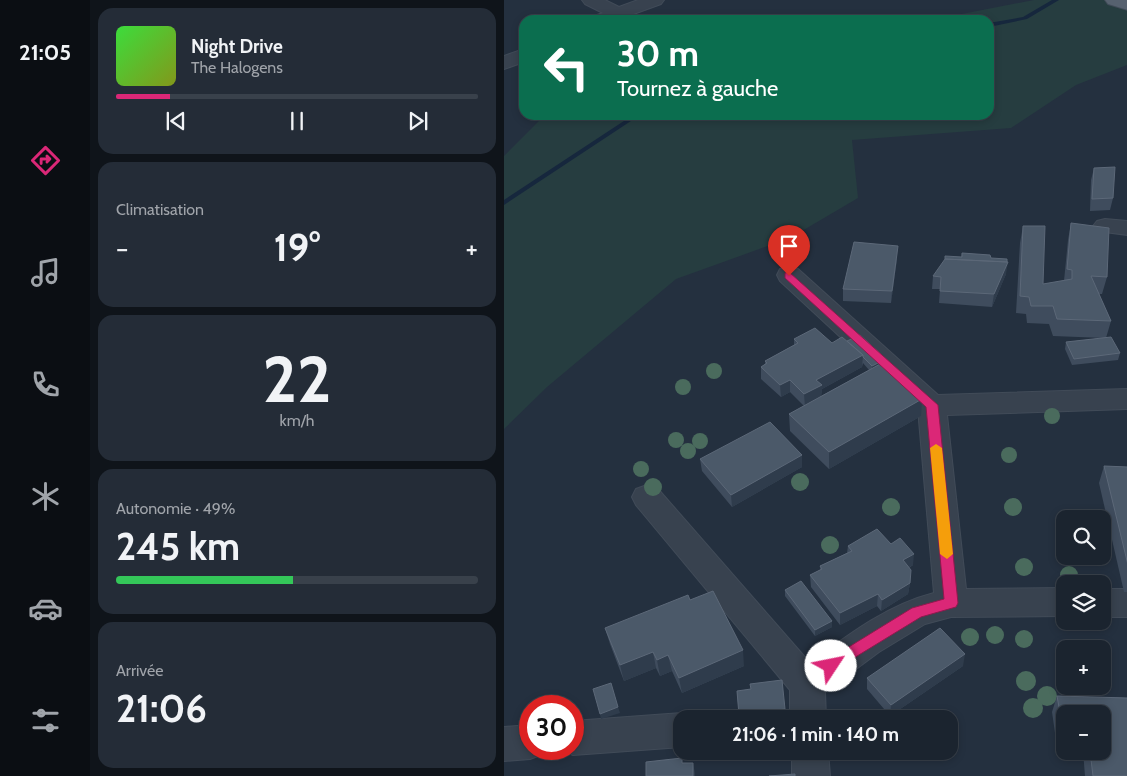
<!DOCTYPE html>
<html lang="fr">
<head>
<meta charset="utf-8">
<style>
  :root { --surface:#1b242f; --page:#242c37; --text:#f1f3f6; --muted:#a0a4aa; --line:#39414b; --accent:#db2777 }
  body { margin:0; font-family:Cabin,sans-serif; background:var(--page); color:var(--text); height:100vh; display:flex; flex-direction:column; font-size:19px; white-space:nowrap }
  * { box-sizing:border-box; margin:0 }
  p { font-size:16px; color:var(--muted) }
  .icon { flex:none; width:28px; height:28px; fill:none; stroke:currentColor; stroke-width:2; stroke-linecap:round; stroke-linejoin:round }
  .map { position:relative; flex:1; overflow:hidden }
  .details { display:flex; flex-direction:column; gap:8px; padding:8px; background:#0f141a; width:414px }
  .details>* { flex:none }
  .top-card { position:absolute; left:15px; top:15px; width:475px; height:105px; border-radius:15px; box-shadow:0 2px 8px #0003,0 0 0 1px var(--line); background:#0b6e4f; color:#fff; overflow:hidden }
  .buttons { position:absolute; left:552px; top:510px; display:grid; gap:10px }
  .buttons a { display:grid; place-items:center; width:55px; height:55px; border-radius:10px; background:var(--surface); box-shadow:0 2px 8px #0003,0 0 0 1px var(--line); font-size:25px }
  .speed { position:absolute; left:15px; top:695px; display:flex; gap:10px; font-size:25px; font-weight:700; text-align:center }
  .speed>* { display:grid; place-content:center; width:65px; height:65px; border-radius:50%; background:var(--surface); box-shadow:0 2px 8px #0003,0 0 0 1px var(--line); line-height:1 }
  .speed .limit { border:8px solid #d22; background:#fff; color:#111 }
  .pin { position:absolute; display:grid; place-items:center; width:42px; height:42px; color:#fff; margin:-51px -21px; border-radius:50% 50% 50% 0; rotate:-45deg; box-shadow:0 0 5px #0007 }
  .pin .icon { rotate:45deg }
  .me { position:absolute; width:55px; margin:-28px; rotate:56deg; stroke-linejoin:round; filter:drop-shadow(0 0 4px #0008) }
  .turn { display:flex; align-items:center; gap:18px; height:105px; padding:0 15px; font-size:22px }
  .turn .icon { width:65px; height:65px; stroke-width:2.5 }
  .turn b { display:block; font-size:35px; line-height:42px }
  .big { font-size:38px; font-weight:700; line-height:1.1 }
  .details .widget { flex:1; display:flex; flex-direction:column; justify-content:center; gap:8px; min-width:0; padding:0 18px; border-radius:15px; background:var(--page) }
  .details .dial { align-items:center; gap:0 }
  .dial b { font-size:65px; line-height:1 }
  .song { display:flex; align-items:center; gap:15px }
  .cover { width:60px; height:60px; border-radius:8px; background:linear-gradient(135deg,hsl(120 70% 55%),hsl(70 70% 35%)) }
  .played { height:5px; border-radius:2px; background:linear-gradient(90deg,var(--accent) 15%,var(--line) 15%) }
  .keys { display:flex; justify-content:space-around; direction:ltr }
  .heat { display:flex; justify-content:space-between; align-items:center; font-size:28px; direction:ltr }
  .charge { height:8px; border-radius:4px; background:linear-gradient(90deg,#34c759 49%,var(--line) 0) }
  .trip { position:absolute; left:169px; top:710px; width:285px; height:50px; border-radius:15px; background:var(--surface); box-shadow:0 2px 8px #0003,0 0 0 1px var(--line); font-weight:700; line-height:50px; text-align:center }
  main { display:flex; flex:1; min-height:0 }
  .menu { display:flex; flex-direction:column; width:90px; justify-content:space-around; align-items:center; background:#0b0e13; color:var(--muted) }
  .menu .icon { width:35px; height:35px }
  .menu .selected { color:var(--accent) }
  .menu b { font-size:22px; color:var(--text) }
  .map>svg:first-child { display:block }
</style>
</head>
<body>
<main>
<nav class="menu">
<b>21:05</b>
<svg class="icon selected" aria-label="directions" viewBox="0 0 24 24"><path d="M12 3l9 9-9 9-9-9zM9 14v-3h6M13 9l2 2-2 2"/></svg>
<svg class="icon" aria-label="music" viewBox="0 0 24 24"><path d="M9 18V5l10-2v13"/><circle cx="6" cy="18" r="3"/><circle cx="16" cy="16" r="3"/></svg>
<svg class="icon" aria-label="phone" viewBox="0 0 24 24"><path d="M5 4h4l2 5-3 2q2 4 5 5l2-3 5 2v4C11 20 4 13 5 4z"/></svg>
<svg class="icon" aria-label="climate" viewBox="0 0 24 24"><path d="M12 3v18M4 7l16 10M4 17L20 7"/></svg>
<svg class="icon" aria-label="car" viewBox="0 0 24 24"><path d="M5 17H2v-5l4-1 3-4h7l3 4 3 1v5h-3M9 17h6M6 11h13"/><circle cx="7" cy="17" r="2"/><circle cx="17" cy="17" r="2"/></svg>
<svg class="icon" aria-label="filters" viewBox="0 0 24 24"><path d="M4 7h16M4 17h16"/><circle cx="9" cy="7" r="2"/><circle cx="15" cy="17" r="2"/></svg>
</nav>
<section class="details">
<div class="widget">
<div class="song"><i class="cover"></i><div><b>Night Drive</b><p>The Halogens</p></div></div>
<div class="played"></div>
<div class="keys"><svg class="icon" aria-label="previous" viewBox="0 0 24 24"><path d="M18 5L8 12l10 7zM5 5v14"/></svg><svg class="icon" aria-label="pause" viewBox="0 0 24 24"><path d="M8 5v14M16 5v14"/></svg><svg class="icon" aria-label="next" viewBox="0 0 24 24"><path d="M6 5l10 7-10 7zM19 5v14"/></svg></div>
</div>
<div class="widget"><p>Climatisation</p>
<div class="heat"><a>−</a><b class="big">19°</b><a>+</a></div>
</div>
<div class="widget dial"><b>22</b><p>km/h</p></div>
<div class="widget"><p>Autonomie · 49%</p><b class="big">245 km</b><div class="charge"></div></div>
<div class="widget"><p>Arrivée</p><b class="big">21:06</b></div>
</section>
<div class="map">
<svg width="624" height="776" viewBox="0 0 624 776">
  <rect width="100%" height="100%" fill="#24303f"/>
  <path fill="#263d40" d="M530,0H623V65L572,85L507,128L348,140L354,198L286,238L172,279L43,387L0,429V156L41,115H485V20H427Z
    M183,15L417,20H170Z"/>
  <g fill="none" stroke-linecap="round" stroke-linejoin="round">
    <path fill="#16273d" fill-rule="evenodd" d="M548,0H555L523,19L485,27V23L519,17Z
      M129,115H136L0,205V200Z"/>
    <g stroke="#414b58" stroke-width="2">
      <path id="minor" d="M78,0H101L115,7L134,0H160L157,4L113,20H87L90,16L99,13L81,4Z
        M20,49V62L0,69V56Z
        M601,219L624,221V235L593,231L589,226L593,221Z
        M285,267L294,269L434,395L624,389V409L443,415L462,589L561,588V616L447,617L421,624L375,652L321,692L322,719H286V690L132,505L128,497L132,489L143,485L154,489L306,663C344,635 383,605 430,593L414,409L276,281L273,275L276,269Z
        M599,589H624V617H599Z
        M178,713L191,719H178V747L69,755L56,749H69V721Z
        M26,725V749H41L39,754L26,759L0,761V727Z
        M288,751H324L326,776H288Z"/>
    </g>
    <g stroke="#414b58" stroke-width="2">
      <path id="major" d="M601,0H624V10L604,4Z"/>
    </g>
    <use href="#minor" fill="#38424f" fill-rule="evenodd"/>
    <use href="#major" fill="#56616f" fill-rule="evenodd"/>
  </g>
  <g fill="#4a6b5d">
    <circle cx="210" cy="371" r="8"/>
    <circle cx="179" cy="387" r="8"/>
    <circle cx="548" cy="416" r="8"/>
    <circle cx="172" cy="440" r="8"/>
    <circle cx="196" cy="441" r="8"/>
    <circle cx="184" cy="451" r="8"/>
    <circle cx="505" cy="455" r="8"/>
    <circle cx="137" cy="469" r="8"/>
    <circle cx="296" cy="482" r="9"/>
    <circle cx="149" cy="487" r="9"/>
    <circle cx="387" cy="507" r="9"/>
    <circle cx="509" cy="507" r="9"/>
    <circle cx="326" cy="545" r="9"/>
    <circle cx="520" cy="567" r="9"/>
    <circle cx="565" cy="575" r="9"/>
    <circle cx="491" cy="635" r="9"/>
    <circle cx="466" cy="637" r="9"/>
    <circle cx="520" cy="639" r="9"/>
    <circle cx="522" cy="681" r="10"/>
    <circle cx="543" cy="696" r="10"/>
    <circle cx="529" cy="708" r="10"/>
  </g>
  <path fill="#3f4c5d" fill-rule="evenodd" d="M590,168L609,198L606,210L586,211L587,180Z
    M567,223L603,277L598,294H595L607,321L602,338L616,353L614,360L568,365L561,349L562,342L600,338L549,336L545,324L523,323L522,314L512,313L516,243L519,226L539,284L560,281L564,240Z
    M458,253L487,258L502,274L488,307L435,303L436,289H428L429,276L457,257Z
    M393,259L387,303L339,301V289Z
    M290,339L328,343L343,341L381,365L417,416L325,469L286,431L285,414L300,406L286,392L277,397L257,379V367L261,364V361L290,345ZM359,363L365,370L317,396L318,389L358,367Z
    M196,459L298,467L228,507L198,471Z
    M600,466L624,467V592H620L595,483Z
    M387,544L409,565L405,568L406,583L404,594L377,611L373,606L336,625L307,587L306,575L316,570V566L343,553L344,546Z
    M281,590L328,621V627L311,636L281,596Z
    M186,600L240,666L178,693L168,671L156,676L152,668L120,681L106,644L101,628Z
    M459,666L386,716L363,689V678Z
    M247,689L281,709V715L248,719H235L233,691Z
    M553,696L624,698V776H581L579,751H599V714H561V734L551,733L548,712Z"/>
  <path fill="#2f3c4c" d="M394,246L393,259L387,303L388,291Z
    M504,262L502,274L488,307L490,294Z
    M359,355L358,367L318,389L317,397L301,407L300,394L312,380Z
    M382,359L381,365L368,372V366Z
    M286,380V392L277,397L276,385Z
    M418,399L417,416L325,469V452Z
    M298,455V467L228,507L227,495Z
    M410,554L409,565L397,572L399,560Z
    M406,583L404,594L377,611L378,600Z
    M374,594L373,606L336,625V613Z
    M328,621V627L311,636V630Z
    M239,650L240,666L178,693L175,678Z
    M149,652L152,668L120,681L116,665Z
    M461,654L459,666L386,716L387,705Z
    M164,655L168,671L156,676L153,660Z
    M114,707L116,713L97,719L96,714Z
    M189,763L191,773V776H189Z"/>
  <path fill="#4b5969" stroke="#5c6878" d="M611,167L609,198L588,199L590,168Z
    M567,223L605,228L603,277L587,276L607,321L553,319L549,306H527L525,297L516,296L519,226H541L539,284L568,279V270L563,269Z
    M350,242L394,246L388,291L339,289Z
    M458,253L486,255L487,258L503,259V262L441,259V256L458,257Z
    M441,259L504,262L490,294L436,291L437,277L429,276Z
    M311,328L328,343L338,337L359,355L312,380L318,385L300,394L286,380L276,385L257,367L263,363L261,361L294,343L290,339Z
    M356,335L382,359L368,366L359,357V355L343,341Z
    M607,337L616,353L570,359L562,342Z
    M378,363L418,399L325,452L285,414Z
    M266,422L298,455L227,495L196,459Z
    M600,466L624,467V565Z
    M373,529L387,544L396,538L410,554L399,560L407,570L406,583L378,600L374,594L336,613L306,575L318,569L316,566L348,551L344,546Z
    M297,581L328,621L311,630L281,590Z
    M209,591L239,650L175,678L164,655L153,660L149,652L116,665L101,628L184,595L186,600Z
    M436,628L461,654L387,705L363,678Z
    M278,680L281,709L235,715L233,691L247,689L246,684Z
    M107,683L114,707L96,714L89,689Z
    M553,696L624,698V776H589L586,751H599V714H561V718H557Z
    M178,758V763H189V776H142V762Z
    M291,774V776H265Z"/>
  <path fill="#db2777" stroke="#8e194d" d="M285,272L434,405L454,603L452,607L417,617L327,672L322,671L320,666L322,661L408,608L440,599L422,407L281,278V273Z"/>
  <path fill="#f59e0b" d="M432,444L438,448L449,554L443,559L436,554L426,448Z"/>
</svg>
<div class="buttons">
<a><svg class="icon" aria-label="search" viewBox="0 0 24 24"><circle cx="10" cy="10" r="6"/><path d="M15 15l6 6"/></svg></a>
<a><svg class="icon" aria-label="layers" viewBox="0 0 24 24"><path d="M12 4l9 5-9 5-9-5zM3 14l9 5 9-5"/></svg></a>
<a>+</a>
<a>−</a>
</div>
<div class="speed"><div class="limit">30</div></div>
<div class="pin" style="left:285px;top:276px;background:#d93025"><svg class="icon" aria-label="arrive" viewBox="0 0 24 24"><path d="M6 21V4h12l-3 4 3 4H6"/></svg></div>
<svg class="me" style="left:327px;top:666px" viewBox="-20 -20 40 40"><circle r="19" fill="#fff"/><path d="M0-13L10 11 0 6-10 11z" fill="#db2777"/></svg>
<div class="trip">21:06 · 1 min · 140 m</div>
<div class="top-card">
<div class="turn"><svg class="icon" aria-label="left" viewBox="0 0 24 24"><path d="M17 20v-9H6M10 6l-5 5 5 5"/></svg><div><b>30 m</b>Tournez à gauche</div></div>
</div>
</div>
</main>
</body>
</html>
